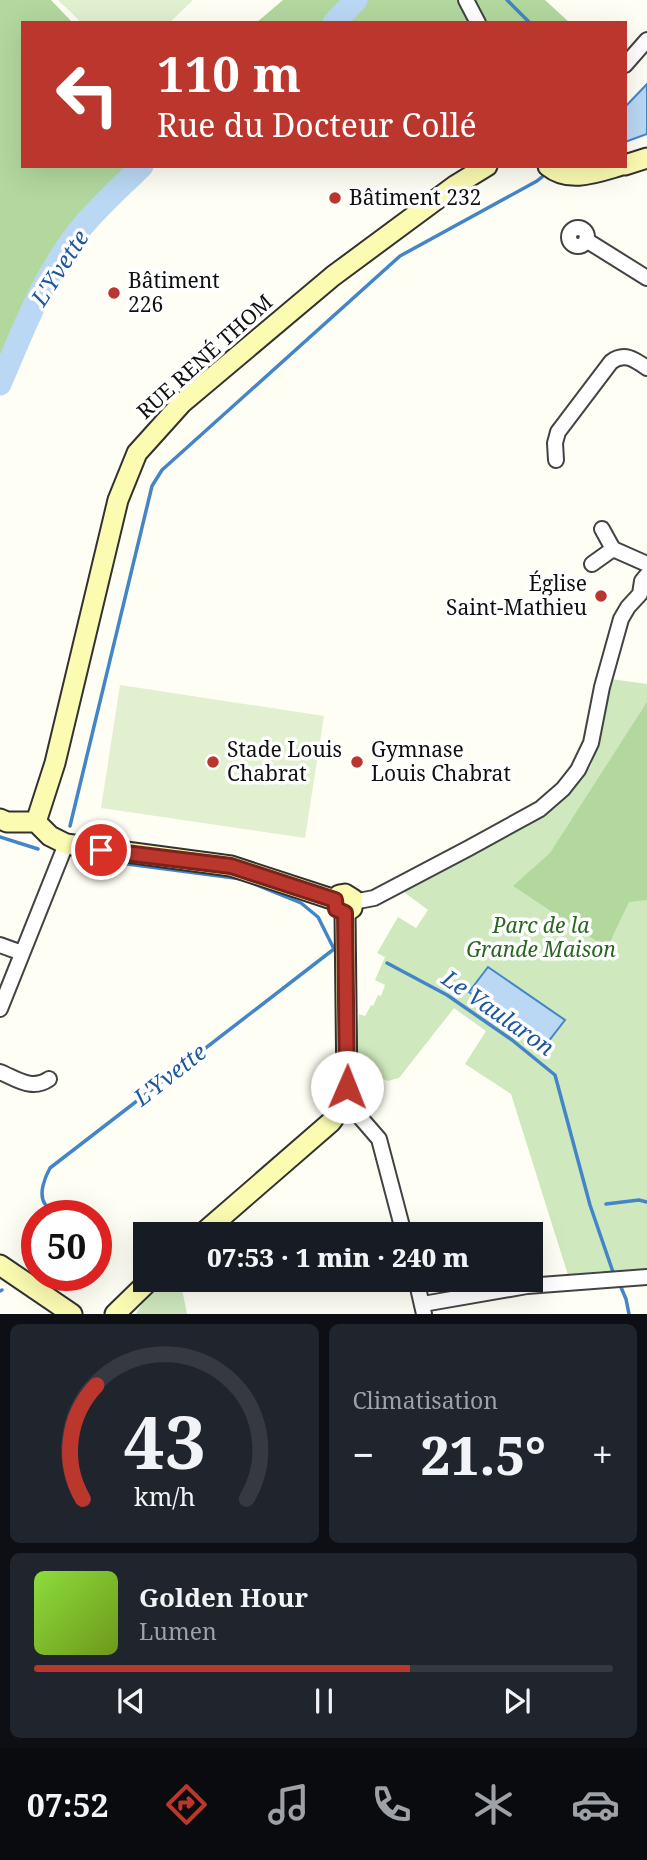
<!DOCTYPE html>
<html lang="fr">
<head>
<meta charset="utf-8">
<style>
  :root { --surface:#171b24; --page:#20242c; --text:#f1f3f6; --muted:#9ea1a6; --line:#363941; --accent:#bb362d }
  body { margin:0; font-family:"Noto Serif",serif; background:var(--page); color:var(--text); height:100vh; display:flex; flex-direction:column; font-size:26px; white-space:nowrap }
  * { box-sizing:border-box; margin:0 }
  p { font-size:23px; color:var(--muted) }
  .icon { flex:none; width:38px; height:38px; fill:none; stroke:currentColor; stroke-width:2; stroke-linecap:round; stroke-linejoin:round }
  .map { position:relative; height:1314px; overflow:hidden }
  .details { display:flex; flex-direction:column; gap:10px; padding:10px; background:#0d0f14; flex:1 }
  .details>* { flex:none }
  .banner { position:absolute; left:21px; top:21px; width:606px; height:147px; border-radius:0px; box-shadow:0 7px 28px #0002; background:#bb362d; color:#fff; overflow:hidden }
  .speed { position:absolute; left:21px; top:1200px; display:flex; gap:14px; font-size:35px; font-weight:700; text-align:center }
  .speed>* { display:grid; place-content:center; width:91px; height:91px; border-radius:50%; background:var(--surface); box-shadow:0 7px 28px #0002; line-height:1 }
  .speed .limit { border:10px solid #d22; background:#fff; color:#111 }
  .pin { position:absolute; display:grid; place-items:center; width:60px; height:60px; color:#fff; margin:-30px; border:4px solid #fff; border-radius:50%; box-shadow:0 2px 7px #0007 }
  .me { position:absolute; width:77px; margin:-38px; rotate:1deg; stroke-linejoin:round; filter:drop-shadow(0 0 5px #0008) }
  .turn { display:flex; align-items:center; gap:24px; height:147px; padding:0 21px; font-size:32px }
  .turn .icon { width:91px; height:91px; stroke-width:2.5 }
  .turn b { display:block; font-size:49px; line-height:60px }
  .big { font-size:52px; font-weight:800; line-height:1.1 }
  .details .widget { flex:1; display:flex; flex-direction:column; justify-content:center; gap:10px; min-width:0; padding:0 24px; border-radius:10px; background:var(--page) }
  .details .dial { align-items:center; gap:0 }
  .dial svg { height:182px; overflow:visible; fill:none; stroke:var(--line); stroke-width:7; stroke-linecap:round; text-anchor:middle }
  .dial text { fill:var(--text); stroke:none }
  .song { display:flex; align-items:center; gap:21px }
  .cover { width:84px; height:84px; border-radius:10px; background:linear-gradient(135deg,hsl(90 70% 55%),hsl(80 70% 35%)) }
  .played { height:7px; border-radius:4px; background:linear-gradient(90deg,var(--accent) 65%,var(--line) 65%) }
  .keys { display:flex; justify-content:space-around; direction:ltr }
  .heat { display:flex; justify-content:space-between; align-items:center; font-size:38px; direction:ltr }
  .details .tiles { flex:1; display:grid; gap:10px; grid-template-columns:1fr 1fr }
  .widget:last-child { grid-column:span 2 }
  .trip { position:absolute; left:133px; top:1222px; width:410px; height:70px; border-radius:0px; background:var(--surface); box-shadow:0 7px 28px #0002; font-weight:800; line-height:70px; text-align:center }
  .tabs { display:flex; height:112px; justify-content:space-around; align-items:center; background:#090b0e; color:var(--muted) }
  .tabs .icon { width:49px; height:49px }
  .tabs .on { color:var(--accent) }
  .tabs b { font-size:32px; color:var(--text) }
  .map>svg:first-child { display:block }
</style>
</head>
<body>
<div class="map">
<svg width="647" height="1314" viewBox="0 0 647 1314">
  <rect width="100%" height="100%" fill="#fefef4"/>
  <path fill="#cfe8be" d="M611,679L647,684V1273L610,1277L602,1271L568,1275L511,1094L465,1064L486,1031L454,1008L399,1078L388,1081L381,1078L379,1082C374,1073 370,1068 361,1066L356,1047L359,1014L365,1016L371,1005L373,1006L378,995L381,996L385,985L375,980L385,957L377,953L398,917L416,928L428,910L404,892L549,811L591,766Z
    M164,1279H180L187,1314H136L144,1300Z"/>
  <path fill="#b2d89e" d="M0,0H51L73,23H23V166H135L83,218L38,286L4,356L0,354Z
    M283,0H545L570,23H256Z
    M647,702V900L629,902L607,948L513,886L550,853Z"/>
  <path fill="#e1f0cf" d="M58,0H193L169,23H82Z
    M120,685L324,716L305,838L101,808Z"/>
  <path fill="#bad8f4" stroke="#4485c8" stroke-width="2" d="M647,84V134L625,142V107Z
    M488,967L565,1020L544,1047L469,992Z"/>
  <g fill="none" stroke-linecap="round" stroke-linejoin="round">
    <path stroke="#4485c8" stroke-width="3.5" d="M507,0L530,23
      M70,826L152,486L162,470L400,256L537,181L548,172
      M0,837L38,849
      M74,857L242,879
      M387,963L447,995L512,1040L555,1075L590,1205L613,1272
      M606,1204L639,1200L647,1202
      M58,1216C54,1210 49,1209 45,1204C38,1194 45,1177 50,1168L334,949L318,917L301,903L252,883
      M620,1285L626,1299L629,1314
      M0,1291L2,1290"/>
    <path stroke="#bad8f4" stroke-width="23" d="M334,23L356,0
      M0,384C23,331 44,273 82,227C100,205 122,186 142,166"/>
    <g stroke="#434343" stroke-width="18">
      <path id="street" d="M466,0L478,23
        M625,65L647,40
        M569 237a9 9 0 1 1 18 0a9 9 0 1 1-18 0Z
        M586,240L647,278
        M556,460L555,443L558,432L611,362C624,352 634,359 647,368
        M602,529L613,549
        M613,549L647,564
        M592,564L613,549
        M353,902L374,898L469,848L540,809L563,789L578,770L591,743L602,687L621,619L628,607L640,594L642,581L647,575
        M0,945L22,953
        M0,1009L66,844
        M0,1072C17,1079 32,1091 49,1079
        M346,1101L379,1139L404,1234
        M416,1279L424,1314
        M423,1304L527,1286L647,1277"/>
    </g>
    <g stroke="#323232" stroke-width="23">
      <path id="secondary" d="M625,165L647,158
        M548,166C569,183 595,173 619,166
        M0,819L7,822H36L50,836L66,844L231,866L335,900
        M36,822L55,763L118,500L137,453L182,403L333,276L456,185L487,166
        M335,900L339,895L345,894L353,899L352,908L345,913
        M202,1234L331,1122L346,1101L347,1094L345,913
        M0,1265L72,1314
        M115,1314L151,1279"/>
    </g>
    <use href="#street" stroke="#fff" stroke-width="14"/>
    <use href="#secondary" stroke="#fbfbb2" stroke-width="19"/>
  </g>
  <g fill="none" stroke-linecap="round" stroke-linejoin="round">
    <g stroke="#7a231d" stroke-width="18">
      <path id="route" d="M101,850L231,866L335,900L336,909L345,913L347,1087"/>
    </g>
    <use href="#route" stroke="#bb362d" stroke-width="12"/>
  </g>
  <g fill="#bb362d" stroke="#fff" stroke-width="2.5">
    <circle cx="335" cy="198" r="7"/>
    <circle cx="114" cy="293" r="7"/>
    <circle cx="601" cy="596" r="7"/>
    <circle cx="213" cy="762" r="7"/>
    <circle cx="357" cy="762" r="7"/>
  </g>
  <g text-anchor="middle" stroke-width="7" stroke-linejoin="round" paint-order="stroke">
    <g font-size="21" fill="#101010" stroke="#fff" text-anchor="start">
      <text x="349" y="205">Bâtiment 232</text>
      <text x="128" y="288">Bâtiment<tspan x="128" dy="24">226</tspan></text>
      <text x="587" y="591" text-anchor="end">Église<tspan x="587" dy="24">Saint-Mathieu</tspan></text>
      <text x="227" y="757">Stade Louis<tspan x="227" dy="24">Chabrat</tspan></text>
      <text x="371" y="757">Gymnase<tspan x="371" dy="24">Louis Chabrat</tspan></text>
    </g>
    <g font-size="21" fill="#101010" stroke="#fff">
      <text transform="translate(205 357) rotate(-42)" y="7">RUE RENÉ THOM</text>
    </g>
    <g font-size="21" font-style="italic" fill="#296622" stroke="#fff">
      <text x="541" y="933">Parc de la<tspan x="541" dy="24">Grande Maison</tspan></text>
    </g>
    <g font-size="23" font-style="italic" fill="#1d589e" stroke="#fff">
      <text transform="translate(60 268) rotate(-57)" y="8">L'Yvette</text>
      <text transform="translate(498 1013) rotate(35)" y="8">Le Vaularon</text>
      <text transform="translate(170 1075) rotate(-38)" y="8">L'Yvette</text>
    </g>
  </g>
</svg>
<div class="speed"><div class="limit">50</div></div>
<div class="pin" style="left:101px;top:850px;background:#d93025"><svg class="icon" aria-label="arrive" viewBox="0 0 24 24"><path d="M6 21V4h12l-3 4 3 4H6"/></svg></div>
<svg class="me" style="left:347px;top:1087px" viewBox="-20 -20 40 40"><circle r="19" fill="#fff"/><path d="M0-13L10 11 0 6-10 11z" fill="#bb362d"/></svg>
<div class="trip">07:53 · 1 min · 240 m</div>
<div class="banner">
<div class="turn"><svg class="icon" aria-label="left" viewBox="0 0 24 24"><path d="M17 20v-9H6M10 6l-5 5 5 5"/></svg><div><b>110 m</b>Rue du Docteur Collé</div></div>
</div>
</div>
<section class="details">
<div class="tiles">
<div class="widget dial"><svg viewBox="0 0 100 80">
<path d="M14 69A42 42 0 1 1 86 69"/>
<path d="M14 69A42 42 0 0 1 20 19" stroke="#bb362d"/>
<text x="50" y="56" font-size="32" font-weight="700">43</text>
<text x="50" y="72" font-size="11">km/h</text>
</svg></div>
<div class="widget"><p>Climatisation</p>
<div class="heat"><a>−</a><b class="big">21.5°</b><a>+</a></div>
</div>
<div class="widget">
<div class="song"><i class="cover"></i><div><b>Golden Hour</b><p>Lumen</p></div></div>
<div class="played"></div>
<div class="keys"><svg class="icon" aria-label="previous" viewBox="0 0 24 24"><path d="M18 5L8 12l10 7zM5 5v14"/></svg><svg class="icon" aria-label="pause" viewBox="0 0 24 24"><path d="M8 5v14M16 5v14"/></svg><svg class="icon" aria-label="next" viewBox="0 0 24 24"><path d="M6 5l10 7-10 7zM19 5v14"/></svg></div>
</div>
</div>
</section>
<nav class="tabs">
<b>07:52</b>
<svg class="icon on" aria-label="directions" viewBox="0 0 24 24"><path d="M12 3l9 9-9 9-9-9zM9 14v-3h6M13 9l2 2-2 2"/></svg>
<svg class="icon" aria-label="music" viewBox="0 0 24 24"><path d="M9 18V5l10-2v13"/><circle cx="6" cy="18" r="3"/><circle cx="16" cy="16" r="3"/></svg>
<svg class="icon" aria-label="phone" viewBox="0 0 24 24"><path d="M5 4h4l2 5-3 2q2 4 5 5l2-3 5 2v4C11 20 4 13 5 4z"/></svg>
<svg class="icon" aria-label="climate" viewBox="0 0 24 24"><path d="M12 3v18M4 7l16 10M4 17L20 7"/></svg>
<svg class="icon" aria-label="car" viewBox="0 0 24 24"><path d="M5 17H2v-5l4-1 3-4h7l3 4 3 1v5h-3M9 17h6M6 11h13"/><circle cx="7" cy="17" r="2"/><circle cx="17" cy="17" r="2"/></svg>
</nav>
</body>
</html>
